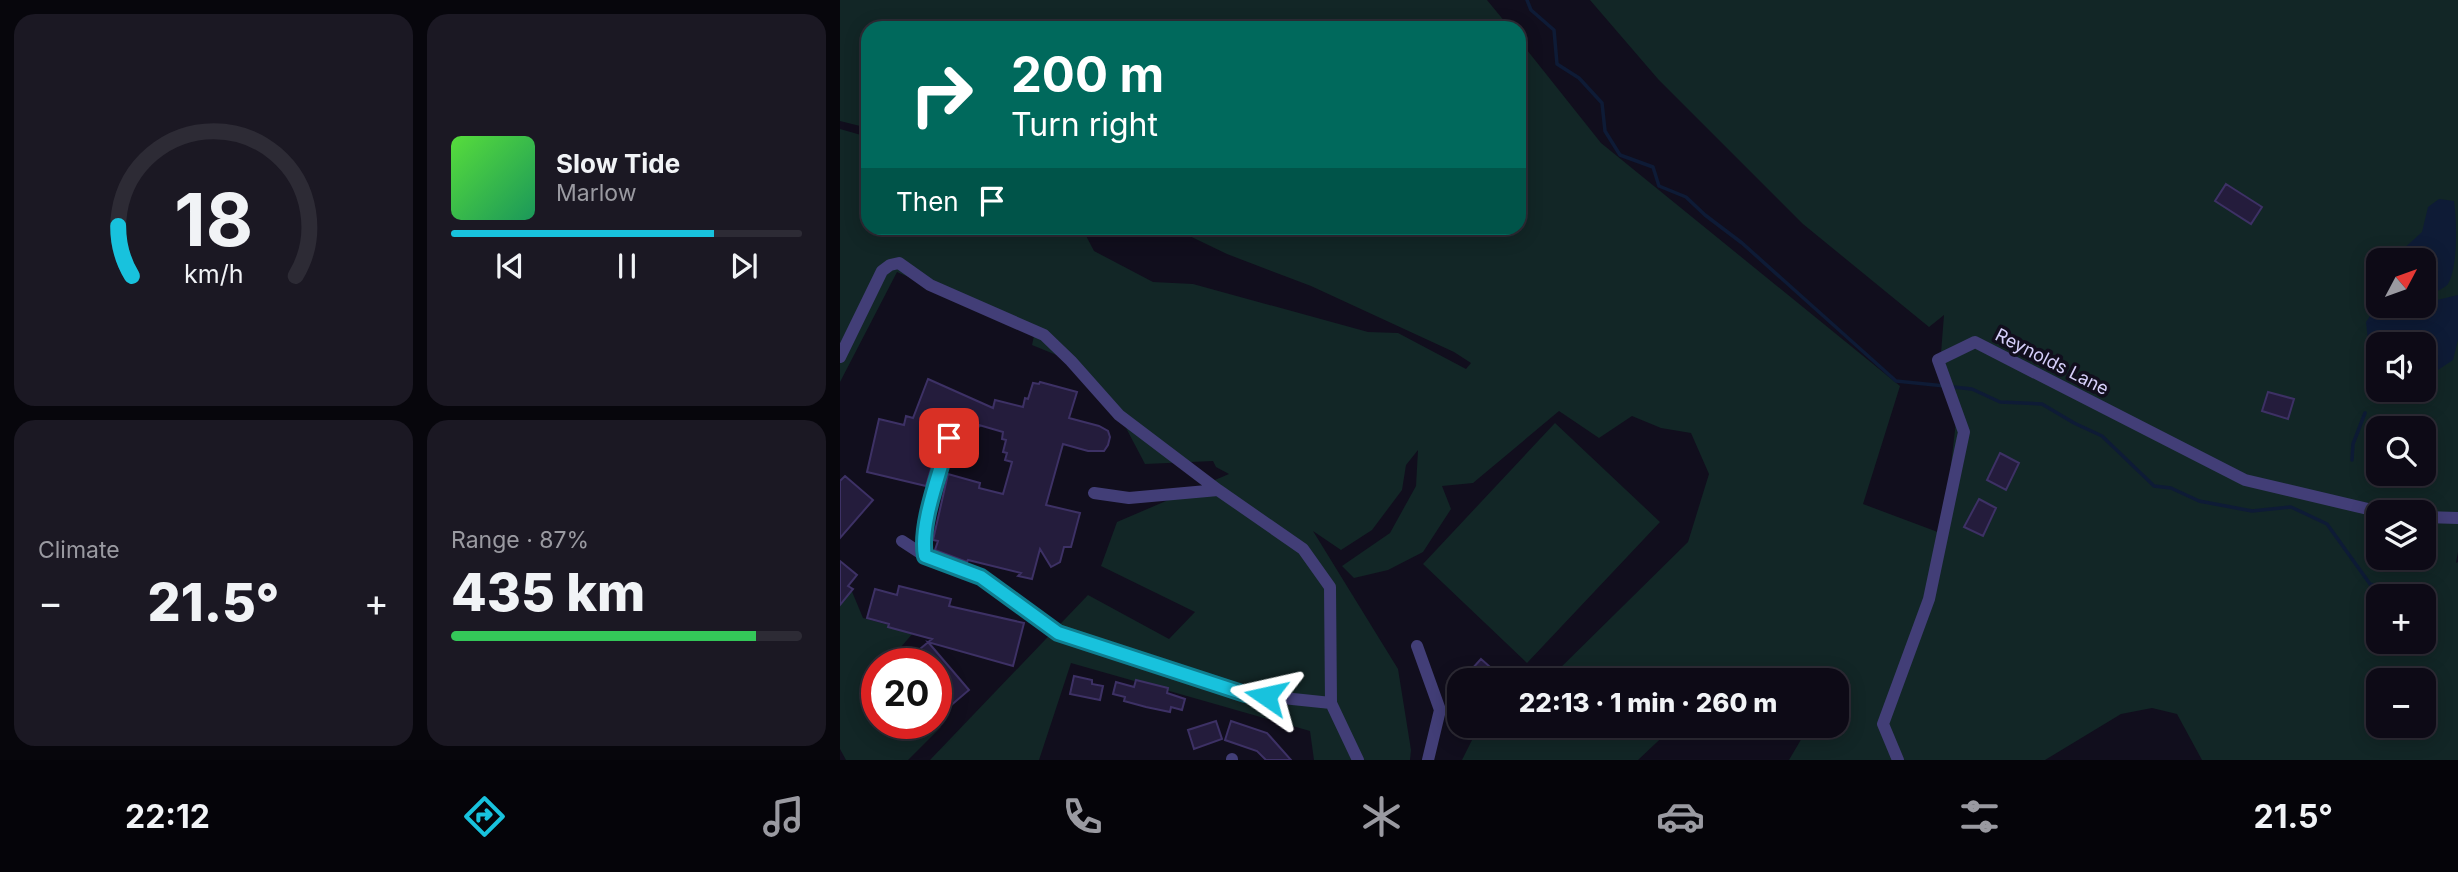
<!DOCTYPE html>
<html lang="en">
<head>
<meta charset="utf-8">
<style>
  :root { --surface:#0d0a16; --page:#1b1823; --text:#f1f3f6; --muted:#9a9aa1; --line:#2d2b35; --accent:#18c2dd }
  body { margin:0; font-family:Inter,sans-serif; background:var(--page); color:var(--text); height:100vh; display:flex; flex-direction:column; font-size:26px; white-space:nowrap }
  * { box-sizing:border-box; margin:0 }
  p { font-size:23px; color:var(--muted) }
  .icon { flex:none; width:38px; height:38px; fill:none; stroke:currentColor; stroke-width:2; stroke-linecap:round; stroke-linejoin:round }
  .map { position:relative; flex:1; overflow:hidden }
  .side { display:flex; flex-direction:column; gap:14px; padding:14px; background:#07060c; width:840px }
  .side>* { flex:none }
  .top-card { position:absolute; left:21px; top:21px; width:665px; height:214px; border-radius:21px; box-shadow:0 4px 18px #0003,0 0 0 2px var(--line); background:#00695c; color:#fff; overflow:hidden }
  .needle { width:46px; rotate:49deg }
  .controls { position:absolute; left:1526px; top:248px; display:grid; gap:14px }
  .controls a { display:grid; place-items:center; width:70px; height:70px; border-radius:14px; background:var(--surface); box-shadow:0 4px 18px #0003,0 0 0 2px var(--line); font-size:35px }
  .speed { position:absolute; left:21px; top:648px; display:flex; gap:14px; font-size:35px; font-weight:700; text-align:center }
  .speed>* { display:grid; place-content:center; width:91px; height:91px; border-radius:50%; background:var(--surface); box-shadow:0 4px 18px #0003,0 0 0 2px var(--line); line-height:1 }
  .speed .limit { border:10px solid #d22; background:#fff; color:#111 }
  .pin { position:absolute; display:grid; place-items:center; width:60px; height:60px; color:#fff; margin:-30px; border-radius:14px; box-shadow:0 4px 10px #0006 }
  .me { position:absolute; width:77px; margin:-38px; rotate:281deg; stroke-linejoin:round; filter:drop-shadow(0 0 5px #0008) }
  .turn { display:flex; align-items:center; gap:24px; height:147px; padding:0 35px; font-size:32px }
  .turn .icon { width:91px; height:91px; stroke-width:2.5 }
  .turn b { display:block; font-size:49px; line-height:60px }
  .then { display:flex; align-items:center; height:66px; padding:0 35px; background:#0003; gap:14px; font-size:26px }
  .big { font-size:52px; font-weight:800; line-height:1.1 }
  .side .tile { flex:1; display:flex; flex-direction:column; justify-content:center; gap:10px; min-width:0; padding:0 24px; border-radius:21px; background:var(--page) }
  .side .dial { align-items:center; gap:0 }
  .dial svg { height:182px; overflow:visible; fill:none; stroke:var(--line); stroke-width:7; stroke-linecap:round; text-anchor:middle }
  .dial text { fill:var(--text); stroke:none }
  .song { display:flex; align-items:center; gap:21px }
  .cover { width:84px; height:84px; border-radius:10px; background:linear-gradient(135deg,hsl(110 70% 55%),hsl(150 70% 35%)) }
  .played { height:7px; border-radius:4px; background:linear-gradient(90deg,var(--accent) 75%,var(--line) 75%) }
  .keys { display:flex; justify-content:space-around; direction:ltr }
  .heat { display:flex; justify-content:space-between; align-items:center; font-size:38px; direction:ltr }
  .charge { height:10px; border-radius:5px; background:linear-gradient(90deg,#34c759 87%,var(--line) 0) }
  .side .tiles { flex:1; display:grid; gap:14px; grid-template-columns:repeat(2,1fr) }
  .trip { position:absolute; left:607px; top:668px; width:402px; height:70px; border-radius:21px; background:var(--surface); box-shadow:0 4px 18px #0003,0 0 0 2px var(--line); font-weight:800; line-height:70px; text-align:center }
  .tab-bar { display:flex; height:112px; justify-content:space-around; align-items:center; background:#050409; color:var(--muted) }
  .tab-bar .icon { width:49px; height:49px }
  .tab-bar .current { color:var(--accent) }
  .tab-bar b { font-size:32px; color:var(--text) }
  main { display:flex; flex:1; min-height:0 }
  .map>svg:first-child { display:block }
</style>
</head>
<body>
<main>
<section class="side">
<div class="tiles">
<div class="tile dial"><svg viewBox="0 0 100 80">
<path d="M14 69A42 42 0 1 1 86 69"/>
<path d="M14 69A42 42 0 0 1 8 47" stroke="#18c2dd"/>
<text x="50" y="56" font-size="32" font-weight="700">18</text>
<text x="50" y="72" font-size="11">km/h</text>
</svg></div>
<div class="tile">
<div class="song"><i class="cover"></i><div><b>Slow Tide</b><p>Marlow</p></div></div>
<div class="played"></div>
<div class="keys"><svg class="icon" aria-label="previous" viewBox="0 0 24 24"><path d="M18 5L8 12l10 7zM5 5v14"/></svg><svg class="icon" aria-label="pause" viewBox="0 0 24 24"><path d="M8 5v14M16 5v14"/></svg><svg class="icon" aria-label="next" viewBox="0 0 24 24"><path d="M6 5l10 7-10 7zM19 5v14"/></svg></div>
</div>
<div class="tile"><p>Climate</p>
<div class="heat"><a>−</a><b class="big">21.5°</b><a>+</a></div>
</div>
<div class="tile"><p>Range · 87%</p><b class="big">435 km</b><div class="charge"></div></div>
</div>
</section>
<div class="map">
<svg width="1618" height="760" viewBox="0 0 1618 760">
  <rect width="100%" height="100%" fill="#110e1d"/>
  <path fill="#122626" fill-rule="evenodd" d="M0,0H647L670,28H28V128L0,121Z
    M750,0H1618V552L1616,563L1618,562V760H1362L1337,714L1312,708L1281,714L1205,760H949L969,726H998V681H707L848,542L869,474L851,433L821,428L792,416L759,438L719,411L633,483L602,486L611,509L583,552L548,570L514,578L502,566L550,533L576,486L578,450L566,465L562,490L532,530L501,550L473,531L558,669L571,750L570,760H474L470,731L231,663L199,760H90L248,595L329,639L355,612L261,566L277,522L389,474L376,467L373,461L305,464L274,405L219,356L192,345L195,331L57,272L0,382V129L28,137V228H242L254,251L313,282L353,284L528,332L558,333L626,369L631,363L614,352L471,286L387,254L333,228H679V40L761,143L1060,386L1023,504L1103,534L1117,413L1100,366L1104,315L1089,327L963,224L818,79ZM1538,261H1584V306H1538ZM1538,345H1584V390H1538ZM1538,429H1584V474H1538ZM1538,513H1584V558H1538ZM1538,597H1584V642H1538ZM1538,681H1584V726H1538Z
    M715,423L820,522L687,663L583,564Z
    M0,575L8,582L23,618L74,632L47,663H37V723L96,722L101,727L68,760H6L0,749Z
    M639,726H834L798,760H622Z"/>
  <path fill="#0e1b36" d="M1599,199L1614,201C1617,222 1618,267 1608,284C1605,288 1598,290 1594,293L1597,300L1618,295V340L1613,360L1595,372H1584V345H1538V374L1529,349L1526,322L1538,304V306H1584V261H1558L1561,251L1582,232L1588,207Z"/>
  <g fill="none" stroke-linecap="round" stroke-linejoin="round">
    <path stroke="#0e1b36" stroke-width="3.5" d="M687,0L691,10L714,30L717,64L739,78L762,103L765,131L780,155L813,167L819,186L846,197L865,215L902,243L1056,381L1105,386
      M1113,387L1132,389L1160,402L1202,404L1234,423L1262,436L1314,486L1331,488L1359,501L1412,511L1451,507L1487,524L1530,584L1551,590
      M1512,460L1513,444L1525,413"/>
  </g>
  <path fill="#241c3c" stroke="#3d3165" stroke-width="2" d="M1386,184L1422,207L1411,224L1375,201Z
    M88,379L153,408L155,400L183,407L185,398L188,399L193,383L199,384L200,382L237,392L229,418L259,426L268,431L270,437L268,445L264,451H248L223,444L206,505L240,513L231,547H224L220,562L211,567L200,549L192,579L178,576L181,573L128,560L127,562L95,550L98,541L93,540L108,474L140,483L139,488L163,494L172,462L165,460L167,453L163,452L166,440L162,439L163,432L139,425L136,436L103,428L86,486L27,472L39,419L64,425L66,416L73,418Z
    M1428,392L1454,399L1448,419L1422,411Z
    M1160,453L1179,463L1166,490L1147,480Z
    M5,476L33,500L0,538V481Z
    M1139,499L1156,508L1143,536L1124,527Z
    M0,561L17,575L8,586L13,589L0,605Z
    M59,586L111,599L109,606L184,623L173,666L88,642L129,690L96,718V663H63L92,639L48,627L49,624L27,618L35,589L57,595Z
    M641,659L649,666L636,681H621Z
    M234,676L252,680V684L263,686L260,700L230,694Z
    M296,680L328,688L327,693L345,699L342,710L331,707L330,712L306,707L284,701L285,697L273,694L276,682L294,687Z
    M376,721L382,739L354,749L348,730Z
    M391,721L427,733L451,760H426L417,751L385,740Z"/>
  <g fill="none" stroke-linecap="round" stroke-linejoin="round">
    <path stroke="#423e77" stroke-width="12" d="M0,357L42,271L50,265L59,263L90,285L204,335L231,361L279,415L378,490
      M254,493L289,498L378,490L463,549L490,587L491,703
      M1584,517L1618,518
      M62,541L85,556L141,577L217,633L405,694L491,703L518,760
      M85,556C79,524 101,471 109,438
      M577,646L600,710L588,760
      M392,760V759
      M1058,760L1043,724L1089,599L1124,432L1098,360L1135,342L1405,480L1545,513"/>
  </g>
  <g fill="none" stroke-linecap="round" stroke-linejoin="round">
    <g stroke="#107e90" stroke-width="18">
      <path id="route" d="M109,438C101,471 79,524 85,556L141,577L218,633L405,694L426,696"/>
    </g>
    <use href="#route" stroke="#18c2dd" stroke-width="12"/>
  </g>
  <g text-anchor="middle" stroke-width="7" stroke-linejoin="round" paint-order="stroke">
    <g font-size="18" fill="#d6cffa" stroke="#110e1d">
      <text transform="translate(1212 362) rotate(27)" y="6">Reynolds Lane</text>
    </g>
  </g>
</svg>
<div class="controls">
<a><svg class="needle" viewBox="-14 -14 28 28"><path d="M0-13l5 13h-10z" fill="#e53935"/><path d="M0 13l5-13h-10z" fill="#9a9aa1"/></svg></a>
<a><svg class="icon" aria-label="sound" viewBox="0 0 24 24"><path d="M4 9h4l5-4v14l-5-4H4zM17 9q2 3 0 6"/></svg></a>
<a><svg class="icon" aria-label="search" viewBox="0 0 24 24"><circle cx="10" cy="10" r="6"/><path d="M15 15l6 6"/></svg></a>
<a><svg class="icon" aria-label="layers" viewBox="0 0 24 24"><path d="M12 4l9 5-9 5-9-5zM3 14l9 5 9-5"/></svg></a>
<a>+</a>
<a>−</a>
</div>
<div class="speed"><div class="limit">20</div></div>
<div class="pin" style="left:109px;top:438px;background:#d93025"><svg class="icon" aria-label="arrive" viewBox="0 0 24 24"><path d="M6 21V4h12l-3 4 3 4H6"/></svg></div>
<svg class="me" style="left:426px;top:696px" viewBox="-20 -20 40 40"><path d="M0-17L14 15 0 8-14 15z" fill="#18c2dd" stroke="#fff" stroke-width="4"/></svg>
<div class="trip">22:13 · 1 min · 260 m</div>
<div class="top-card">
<div class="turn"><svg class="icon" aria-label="right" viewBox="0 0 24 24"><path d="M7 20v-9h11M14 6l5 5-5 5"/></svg><div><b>200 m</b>Turn right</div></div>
<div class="then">Then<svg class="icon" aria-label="arrive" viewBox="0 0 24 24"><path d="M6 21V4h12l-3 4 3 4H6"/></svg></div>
</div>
</div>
</main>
<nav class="tab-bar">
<b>22:12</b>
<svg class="icon current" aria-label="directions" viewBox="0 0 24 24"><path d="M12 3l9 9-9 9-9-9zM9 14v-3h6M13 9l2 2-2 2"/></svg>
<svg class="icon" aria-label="music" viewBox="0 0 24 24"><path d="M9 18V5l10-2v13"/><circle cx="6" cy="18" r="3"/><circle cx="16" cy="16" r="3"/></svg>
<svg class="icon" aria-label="phone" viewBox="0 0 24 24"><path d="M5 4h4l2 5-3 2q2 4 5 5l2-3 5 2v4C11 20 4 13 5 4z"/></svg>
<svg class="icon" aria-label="climate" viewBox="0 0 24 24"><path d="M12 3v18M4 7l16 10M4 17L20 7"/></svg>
<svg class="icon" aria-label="car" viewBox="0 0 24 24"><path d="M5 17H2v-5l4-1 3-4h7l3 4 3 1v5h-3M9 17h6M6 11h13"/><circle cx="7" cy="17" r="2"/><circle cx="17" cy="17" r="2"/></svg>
<svg class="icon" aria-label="filters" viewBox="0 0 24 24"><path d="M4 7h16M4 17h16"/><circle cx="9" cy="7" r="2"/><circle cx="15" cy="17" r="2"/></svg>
<b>21.5°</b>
</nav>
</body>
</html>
